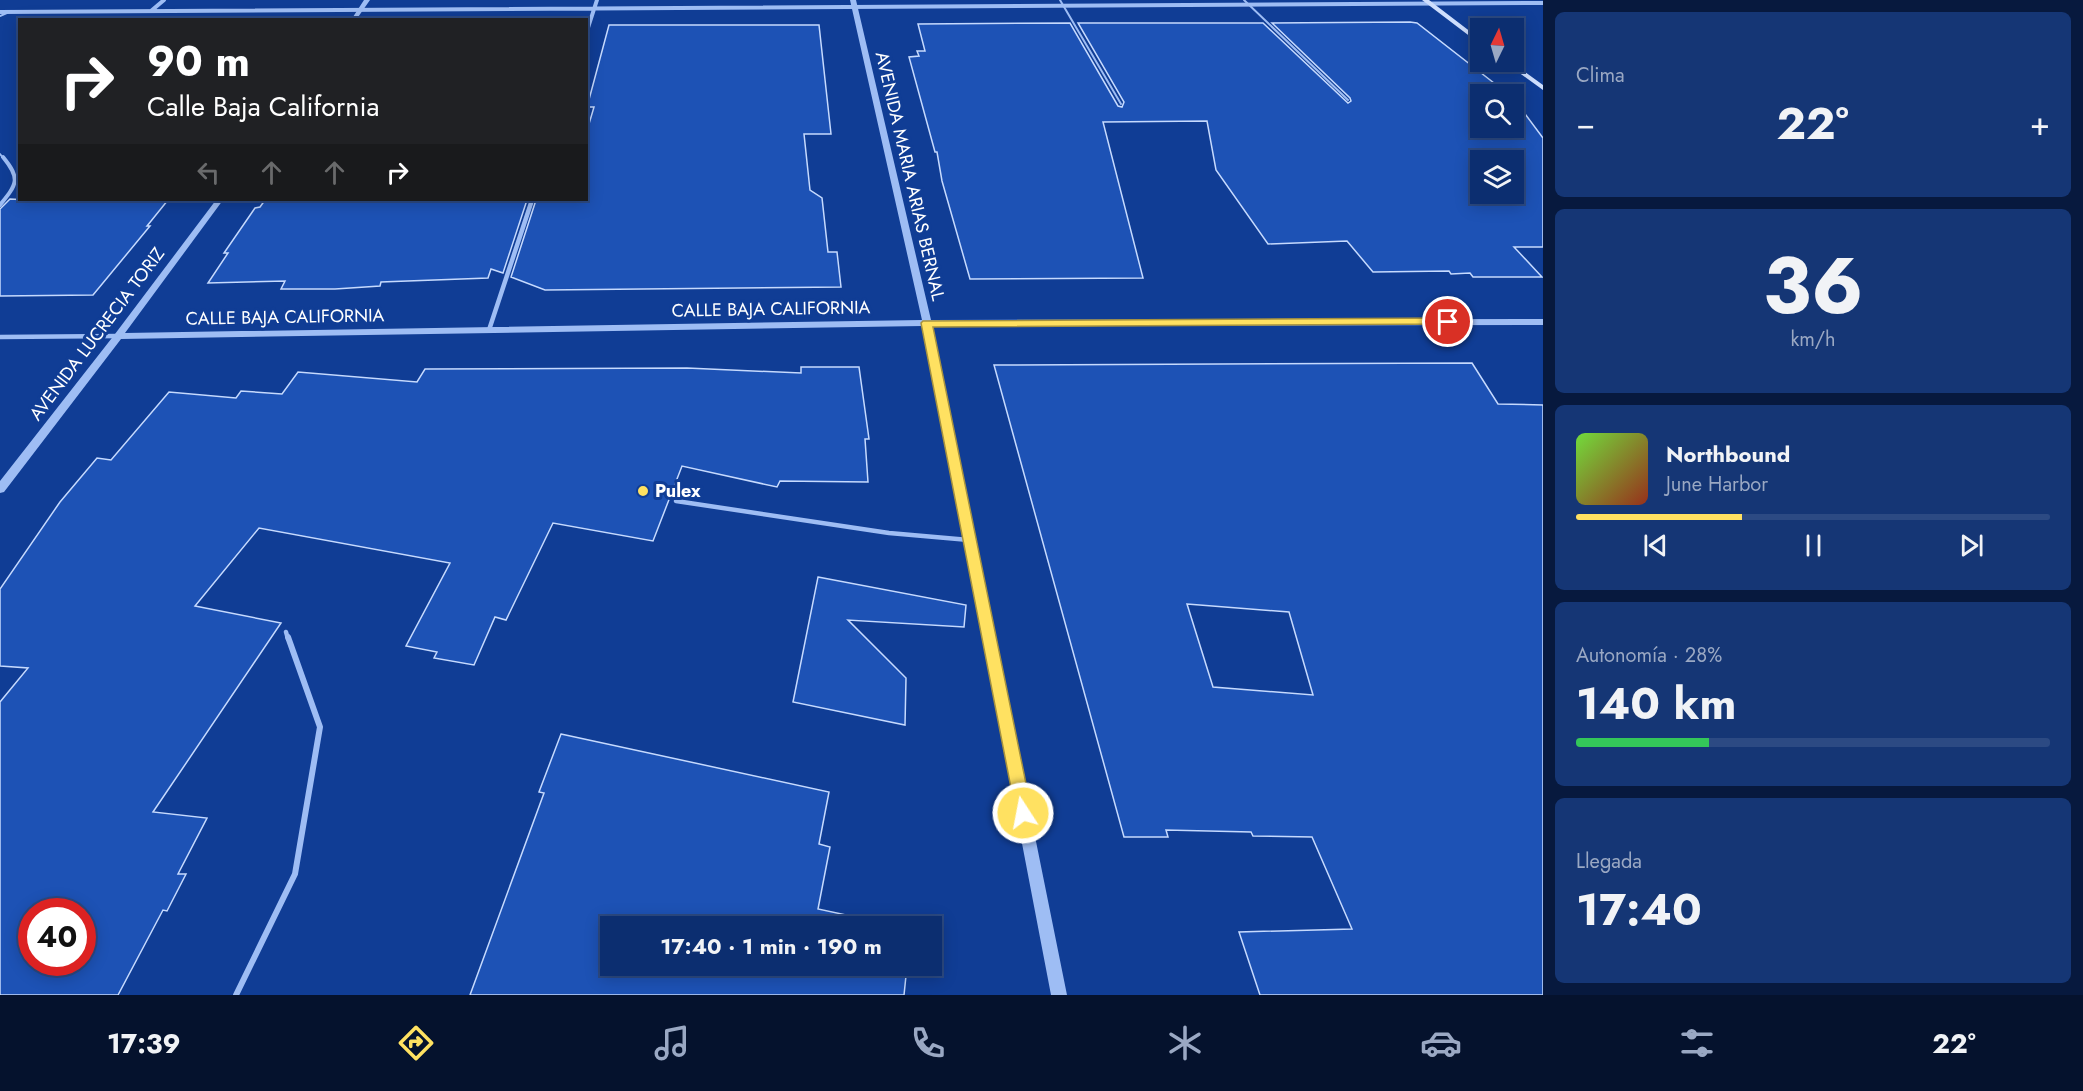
<!DOCTYPE html>
<html lang="es">
<head>
<meta charset="utf-8">
<style>
  :root { --surface:#0c2e70; --page:#153675; --text:#f1f3f6; --muted:#9aa8c3; --line:#2c4a83; --accent:#ffe161 }
  body { margin:0; font-family:Jost,sans-serif; background:var(--page); color:var(--text); height:100vh; display:flex; flex-direction:column; font-size:22px; white-space:nowrap }
  * { box-sizing:border-box; margin:0 }
  p { font-size:20px; color:var(--muted) }
  .icon { flex:none; width:33px; height:33px; fill:none; stroke:currentColor; stroke-width:2; stroke-linecap:round; stroke-linejoin:round }
  .map { position:relative; flex:1; overflow:hidden }
  .sheet { display:flex; flex-direction:column; gap:12px; padding:12px; background:#07193e; width:540px }
  .sheet>* { flex:none }
  .guide { position:absolute; left:18px; top:18px; width:570px; height:183px; border-radius:0px; box-shadow:0 3px 15px #0003,0 0 0 2px var(--line); background:#202124; color:#fff; overflow:hidden }
  .needle { width:39px; rotate:5deg }
  .buttons { position:absolute; left:1470px; top:18px; display:grid; gap:12px }
  .buttons a { display:grid; place-items:center; width:54px; height:54px; border-radius:0px; background:var(--surface); box-shadow:0 3px 15px #0003,0 0 0 2px var(--line); font-size:30px }
  .speed { position:absolute; left:18px; top:898px; display:flex; gap:12px; font-size:30px; font-weight:700; text-align:center }
  .speed>* { display:grid; place-content:center; width:78px; height:78px; border-radius:50%; background:var(--surface); box-shadow:0 3px 15px #0003,0 0 0 2px var(--line); line-height:1 }
  .speed .limit { border:9px solid #d22; background:#fff; color:#111 }
  .pin { position:absolute; display:grid; place-items:center; width:51px; height:51px; color:#fff; margin:-26px; border:3px solid #fff; border-radius:50%; box-shadow:0 2px 6px #0007 }
  .me { position:absolute; width:66px; margin:-33px; rotate:349deg; stroke-linejoin:round; filter:drop-shadow(0 0 4px #0008) }
  .turn { display:flex; align-items:center; gap:21px; height:126px; padding:0 30px; font-size:27px }
  .turn .icon { width:78px; height:78px; stroke-width:2.5 }
  .turn b { display:block; font-size:42px; line-height:51px }
  .lanes { display:flex; align-items:center; height:57px; padding:0 30px; background:#0003; justify-content:center; gap:30px; direction:ltr }
  .lanes .off { opacity:.35 }
  .big { font-size:45px; font-weight:700; line-height:1.1 }
  .sheet .widget { flex:1; display:flex; flex-direction:column; justify-content:center; gap:9px; min-width:0; padding:0 21px; border-radius:9px; background:var(--page) }
  .sheet .dial { align-items:center; gap:0 }
  .dial b { font-size:78px; line-height:1 }
  .song { display:flex; align-items:center; gap:18px }
  .cover { width:72px; height:72px; border-radius:9px; background:linear-gradient(135deg,hsl(100 70% 55%),hsl(10 70% 35%)) }
  .played { height:6px; border-radius:3px; background:linear-gradient(90deg,var(--accent) 35%,var(--line) 35%) }
  .keys { display:flex; justify-content:space-around; direction:ltr }
  .heat { display:flex; justify-content:space-between; align-items:center; font-size:33px; direction:ltr }
  .charge { height:9px; border-radius:4px; background:linear-gradient(90deg,#34c759 28%,var(--line) 0) }
  .trip { position:absolute; left:600px; top:916px; width:342px; height:60px; border-radius:0px; background:var(--surface); box-shadow:0 3px 15px #0003,0 0 0 2px var(--line); font-weight:700; line-height:60px; text-align:center }
  .dock { display:flex; height:96px; justify-content:space-around; align-items:center; background:#05122d; color:var(--muted) }
  .dock .icon { width:42px; height:42px }
  .dock .current { color:var(--accent) }
  .dock b { font-size:27px; color:var(--text) }
  main { display:flex; flex:1; min-height:0 }
  .map>svg:first-child { display:block }
</style>
</head>
<body>
<main>
<div class="map">
<svg width="1543" height="995" viewBox="0 0 1543 995">
  <rect width="100%" height="100%" fill="#103d95"/>
  <path fill="#1d52b5" stroke="#c6dafe" stroke-width="1.5" fill-rule="evenodd" d="M1410,22L1417,23L1508,94H1480V128H1514V99L1543,138V247H1514L1542,277H1473L1470,273L1451,274L1449,271L1373,272L1347,241L1268,244L1216,170L1207,121L1103,122L1143,278L970,279L942,181L937,152H935L909,57L919,56L917,51H925L918,24L1070,23L1118,106L1122,107L1124,102L1078,23H1263L1348,103L1351,101L1350,98L1272,23ZM1480,160H1514V194H1480Z
    M609,25H819L831,134H804L810,190L822,198L828,252H837L841,287L545,290L511,277L536,200H586V134L594,107H587Z
    M10,199L47,201L49,200H168L147,226H150L93,295L0,296V209Z
    M265,200H527L503,273L491,269L488,278L381,282L380,286L335,289H281L285,281L208,283L228,253H224L255,208L260,207Z
    M1472,363L1498,404L1543,405V995H1260L1239,932L1352,929L1312,837L1253,836L1251,832L1166,830L1168,837H1124L994,365ZM1187,604L1289,612L1313,695L1213,687Z
    M801,367H859L869,439H865L868,482L780,481L777,487L682,466L653,541L553,523L506,620L495,617L474,665L434,658L437,652L406,646L450,563L259,528L195,606L281,623L153,812L207,818L178,874H186L167,911L163,910L118,995H0V702L28,668L0,666V589L60,502L97,458L111,460L169,392L236,398L241,391L282,394L298,372L417,382L425,369L687,368L801,373ZM32,912H82V963H32Z
    M818,577L966,605L964,627L848,620L906,678L905,725L793,702Z
    M561,734L829,792L819,844L830,847L818,909L902,927H610V966H907L904,995H470L544,793L539,792Z"/>
  <g fill="none" stroke-linecap="round" stroke-linejoin="round">
    <path stroke="#9ebdf4" stroke-width="2" d="M1060,0L1121,104
      M1244,0L1348,100
      M0,16L9,12
      M0,154L4,159"/>
    <path stroke="#9ebdf4" stroke-width="4" d="M0,205C17,184 21,179 3,157"/>
    <path stroke="#9ebdf4" stroke-width="4.5" d="M676,501L889,533L969,540
      M286,632L288,639"/>
    <path stroke="#9ebdf4" stroke-width="6" d="M236,995L295,874L320,727L288,637"/>
    <path stroke="#9ebdf4" stroke-width="4" d="M151,11L164,0
      M0,12L1543,3
      M586,34L597,0"/>
    <path stroke="#9ebdf4" stroke-width="4.5" d="M489,330L532,200
      M0,337L118,336"/>
    <path fill="#9ebdf4" fill-rule="evenodd" d="M364,0H370L356,20H351Z
      M850,0H856L931,320L1543,319V325L932,326L1067,995H1051L923,326L121,339L4,492L0,493V481L115,334L216,200H223L125,333L922,320Z"/>
    <path fill="#cedefd" fill-rule="evenodd" d="M1422,0H1429L1480,39V44Z
      M1504,62H1511L1543,85V90Z"/>
  </g>
  <path fill="#ffe161" stroke="#a6923f" stroke-width="1.5" d="M1448,318L1454,322L1452,324L933,327L1032,813L1029,819L1023,822L1017,819L921,323L923,321Z"/>
  <circle fill="#ffe161" stroke="#103d95" stroke-width="2" cx="643" cy="491" r="6"/>
  <g text-anchor="middle" stroke-width="6" stroke-linejoin="round" paint-order="stroke">
    <g font-size="18" fill="#fff" stroke="#103d95">
      <text transform="translate(910 176) rotate(77)" y="6">AVENIDA MARIA ARIAS BERNAL</text>
      <text transform="translate(771 309) rotate(-1)" y="6">CALLE BAJA CALIFORNIA</text>
      <text transform="translate(285 317) rotate(-1)" y="6">CALLE BAJA CALIFORNIA</text>
      <text transform="translate(97 334) rotate(-53)" y="6">AVENIDA LUCRECIA TORIZ</text>
    </g>
    <g font-size="18" font-weight="bold" fill="#fff" stroke="#103d95" text-anchor="start">
      <text x="655" y="497">Pulex</text>
    </g>
  </g>
</svg>
<div class="buttons">
<a><svg class="needle" viewBox="-14 -14 28 28"><path d="M0-13l5 13h-10z" fill="#e53935"/><path d="M0 13l5-13h-10z" fill="#9aa8c3"/></svg></a>
<a><svg class="icon" aria-label="search" viewBox="0 0 24 24"><circle cx="10" cy="10" r="6"/><path d="M15 15l6 6"/></svg></a>
<a><svg class="icon" aria-label="layers" viewBox="0 0 24 24"><path d="M12 4l9 5-9 5-9-5zM3 14l9 5 9-5"/></svg></a>
</div>
<div class="speed"><div class="limit">40</div></div>
<div class="pin" style="left:1448px;top:322px;background:#d93025"><svg class="icon" aria-label="arrive" viewBox="0 0 24 24"><path d="M6 21V4h12l-3 4 3 4H6"/></svg></div>
<svg class="me" style="left:1023px;top:813px" viewBox="-20 -20 40 40"><circle r="17" fill="#ffe161" stroke="#fff" stroke-width="3"/><path d="M0-11L8 9 0 5-8 9z" fill="#fff"/></svg>
<div class="trip">17:40 · 1 min · 190 m</div>
<div class="guide">
<div class="turn"><svg class="icon" aria-label="right" viewBox="0 0 24 24"><path d="M7 20v-9h11M14 6l5 5-5 5"/></svg><div><b>90 m</b>Calle Baja California</div></div>
<div class="lanes"><svg class="icon off" aria-label="left" viewBox="0 0 24 24"><path d="M17 20v-9H6M10 6l-5 5 5 5"/></svg><svg class="icon off" aria-label="ahead" viewBox="0 0 24 24"><path d="M12 20V5M6 11l6-6 6 6"/></svg><svg class="icon off" aria-label="ahead" viewBox="0 0 24 24"><path d="M12 20V5M6 11l6-6 6 6"/></svg><svg class="icon" aria-label="right" viewBox="0 0 24 24"><path d="M7 20v-9h11M14 6l5 5-5 5"/></svg></div>
</div>
</div>
<section class="sheet">
<div class="widget"><p>Clima</p>
<div class="heat"><a>−</a><b class="big">22°</b><a>+</a></div>
</div>
<div class="widget dial"><b>36</b><p>km/h</p></div>
<div class="widget">
<div class="song"><i class="cover"></i><div><b>Northbound</b><p>June Harbor</p></div></div>
<div class="played"></div>
<div class="keys"><svg class="icon" aria-label="previous" viewBox="0 0 24 24"><path d="M18 5L8 12l10 7zM5 5v14"/></svg><svg class="icon" aria-label="pause" viewBox="0 0 24 24"><path d="M8 5v14M16 5v14"/></svg><svg class="icon" aria-label="next" viewBox="0 0 24 24"><path d="M6 5l10 7-10 7zM19 5v14"/></svg></div>
</div>
<div class="widget"><p>Autonomía · 28%</p><b class="big">140 km</b><div class="charge"></div></div>
<div class="widget"><p>Llegada</p><b class="big">17:40</b></div>
</section>
</main>
<nav class="dock">
<b>17:39</b>
<svg class="icon current" aria-label="directions" viewBox="0 0 24 24"><path d="M12 3l9 9-9 9-9-9zM9 14v-3h6M13 9l2 2-2 2"/></svg>
<svg class="icon" aria-label="music" viewBox="0 0 24 24"><path d="M9 18V5l10-2v13"/><circle cx="6" cy="18" r="3"/><circle cx="16" cy="16" r="3"/></svg>
<svg class="icon" aria-label="phone" viewBox="0 0 24 24"><path d="M5 4h4l2 5-3 2q2 4 5 5l2-3 5 2v4C11 20 4 13 5 4z"/></svg>
<svg class="icon" aria-label="climate" viewBox="0 0 24 24"><path d="M12 3v18M4 7l16 10M4 17L20 7"/></svg>
<svg class="icon" aria-label="car" viewBox="0 0 24 24"><path d="M5 17H2v-5l4-1 3-4h7l3 4 3 1v5h-3M9 17h6M6 11h13"/><circle cx="7" cy="17" r="2"/><circle cx="17" cy="17" r="2"/></svg>
<svg class="icon" aria-label="filters" viewBox="0 0 24 24"><path d="M4 7h16M4 17h16"/><circle cx="9" cy="7" r="2"/><circle cx="15" cy="17" r="2"/></svg>
<b>22°</b>
</nav>
</body>
</html>
